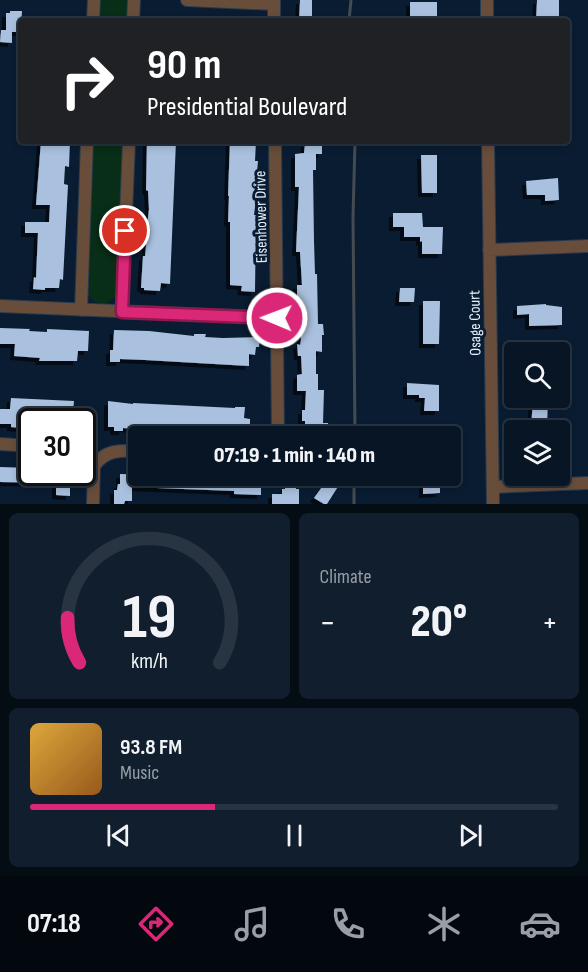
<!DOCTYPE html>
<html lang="en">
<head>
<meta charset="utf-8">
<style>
  :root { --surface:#071525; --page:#101e2d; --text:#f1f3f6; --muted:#989fa7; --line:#283442; --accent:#db2777 }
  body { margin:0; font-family:"Sofia Sans Condensed",sans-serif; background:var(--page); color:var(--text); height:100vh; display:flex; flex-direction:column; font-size:22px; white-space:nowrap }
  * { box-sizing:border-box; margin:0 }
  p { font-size:20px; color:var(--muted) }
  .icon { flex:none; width:33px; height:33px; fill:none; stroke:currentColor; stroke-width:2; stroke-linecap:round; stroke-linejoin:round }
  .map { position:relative; height:504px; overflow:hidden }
  .details { display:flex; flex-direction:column; gap:9px; padding:9px; background:#040c14; flex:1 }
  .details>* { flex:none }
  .hud { position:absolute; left:18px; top:18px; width:552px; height:126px; border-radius:6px; box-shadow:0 3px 9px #0003,0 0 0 2px var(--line); background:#202124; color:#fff; overflow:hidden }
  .fabs { position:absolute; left:504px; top:342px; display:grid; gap:12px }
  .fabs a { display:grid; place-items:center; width:66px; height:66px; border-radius:6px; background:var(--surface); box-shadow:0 3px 9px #0003,0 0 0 2px var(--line); font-size:30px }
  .speed { position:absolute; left:18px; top:408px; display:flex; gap:12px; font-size:30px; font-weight:700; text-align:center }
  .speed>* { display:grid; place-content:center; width:78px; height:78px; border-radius:50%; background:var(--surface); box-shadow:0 3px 9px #0003,0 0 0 2px var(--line); line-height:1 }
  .speed .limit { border:3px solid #111; border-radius:9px; background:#fff; color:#111 }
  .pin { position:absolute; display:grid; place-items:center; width:51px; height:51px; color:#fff; margin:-26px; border:3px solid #fff; border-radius:50%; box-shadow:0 2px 6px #0007 }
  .me { position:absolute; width:66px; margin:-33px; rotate:271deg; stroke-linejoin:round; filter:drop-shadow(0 0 4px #0008) }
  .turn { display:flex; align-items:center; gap:21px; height:126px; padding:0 30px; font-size:27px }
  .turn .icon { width:78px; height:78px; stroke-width:2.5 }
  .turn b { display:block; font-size:42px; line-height:51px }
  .big { font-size:45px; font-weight:800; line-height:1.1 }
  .details .card { flex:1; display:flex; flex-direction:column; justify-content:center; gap:9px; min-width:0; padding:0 21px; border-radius:9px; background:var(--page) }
  .details .dial { align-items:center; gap:0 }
  .dial svg { height:156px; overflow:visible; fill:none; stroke:var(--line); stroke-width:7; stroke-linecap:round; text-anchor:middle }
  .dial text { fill:var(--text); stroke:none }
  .song { display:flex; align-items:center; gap:18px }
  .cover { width:72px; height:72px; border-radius:9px; background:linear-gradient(135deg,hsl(40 70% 55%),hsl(30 70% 35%)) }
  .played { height:6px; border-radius:3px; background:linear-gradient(90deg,var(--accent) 35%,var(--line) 35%) }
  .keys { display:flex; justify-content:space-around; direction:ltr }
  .heat { display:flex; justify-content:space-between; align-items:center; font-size:33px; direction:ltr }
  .details .tiles { flex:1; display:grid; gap:9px; grid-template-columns:1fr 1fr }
  .card:last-child { grid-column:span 2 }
  .trip { position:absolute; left:128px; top:426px; width:333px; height:60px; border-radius:6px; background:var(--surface); box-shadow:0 3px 9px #0003,0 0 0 2px var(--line); font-weight:800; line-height:60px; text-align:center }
  .menu { display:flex; height:96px; justify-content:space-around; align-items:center; background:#03080f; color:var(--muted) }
  .menu .icon { width:42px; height:42px }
  .menu .selected { color:var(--accent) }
  .menu b { font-size:27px; color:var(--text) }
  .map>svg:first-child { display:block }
</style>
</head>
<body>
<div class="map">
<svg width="588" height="504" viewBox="0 0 588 504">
  <defs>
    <filter id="shadow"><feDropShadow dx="-4" dy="4" stdDeviation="0" flood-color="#0009"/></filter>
  </defs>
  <rect width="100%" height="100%" fill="#091c31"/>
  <path fill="#082e17" d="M98,0H129V21H98Z
    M93,141H123L116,295C111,304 104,304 94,302L87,294Z"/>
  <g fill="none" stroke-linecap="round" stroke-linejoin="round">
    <path stroke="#454c51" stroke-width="3" d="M349,21L351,0
      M355,436L353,217L355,141
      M354,504V476"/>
  </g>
  <path fill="#a9c1de" filter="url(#shadow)" d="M300,0H312V21H299Z
    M537,0H559V19H552V21H536Z
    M410,2H437V18H433V21H418V18H410Z
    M10,11H22L21,32H12V43L0,42L1,30H6V13H10Z
    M41,141H70L69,167L65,166L64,184L68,185L63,280L60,279L59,288H45V290L33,289L34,277L36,278L38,233H25V222H49L50,205H36Z
    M147,141H176L170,284L161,283L160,291L144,290V288H141L143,256H145L146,246V236H143V226H147L149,209L148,191L146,190Z
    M230,141H256L255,161H258L256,184H258L254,215H256L255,292L241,291L242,286L230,285V222H228L229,196H228Z
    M305,143H322V154H316V170H313L314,241L315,274H317L318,324H323L324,335H322V352L316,351V374H318V390H324L323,423H328L329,434H310V424H305V421H302V410H305L306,391H297V375L302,374L301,356H298L297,344L300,345L301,340L300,319H297V285H302L300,252H296L299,187H295V154L304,153Z
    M421,155H437V193H422Z
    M558,178L559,200L545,201V195H527L526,181Z
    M393,213H422L423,227H443L442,254H422V241L420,242V237H404V227H393Z
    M400,288H415L414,302H399Z
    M423,301H440L439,344H423Z
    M546,304V305L562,307V325L529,326V314L517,315V306Z
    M0,328L30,329L29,331L47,332V329L89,331L88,351H78L77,361H39L40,358L14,356L15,344H0Z
    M114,330L149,331L194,336V334H206L205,337L223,338L260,337L259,347H256L255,355L249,354V366L145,360L120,359V362H110V350H113Z
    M407,383L439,385V411H424L425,398H419V395H407Z
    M11,398L74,401L73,412L79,413V422H26L25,425L21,424V428L11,427V424H0V409H10Z
    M533,398H548L547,430H531Z
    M108,401L133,404V403L235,408V407H245L244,418L250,419V433L169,432L123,428V431H114V427H108Z
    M0,467L32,468V472H70V496L56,495V483L0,482Z
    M120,474L220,476L229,479L261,480V495L234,494V491L132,487V501H125L124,504H114V490H117L118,484H120Z
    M330,476L341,482L327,504H324L314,498Z
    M423,476H440V493L423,494Z
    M285,486H296V489H299V504H272V494H282V489H285Z"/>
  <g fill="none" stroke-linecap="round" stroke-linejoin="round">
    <g stroke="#283a4d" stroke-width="14">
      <path id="minor" d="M187,0L274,4
        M487,0V21
        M93,21L94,0
        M133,21L134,0
        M274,21V0
        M275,141L278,436
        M488,141L493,504
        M489,250L588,246
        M0,306L277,318
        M81,310L87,141
        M122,312L129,141
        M0,444L32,446
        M82,453L94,466C105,450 120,450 138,451
        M493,487L588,483
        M93,504L94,466"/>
    </g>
    <use href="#minor" stroke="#684d3b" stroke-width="12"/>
  </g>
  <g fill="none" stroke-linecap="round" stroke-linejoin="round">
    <g stroke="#8e194d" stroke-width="15">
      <path id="route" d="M125,231L122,312L277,318"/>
    </g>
    <use href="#route" stroke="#db2777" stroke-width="10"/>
  </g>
  <g text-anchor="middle" stroke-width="6" stroke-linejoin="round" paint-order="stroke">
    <g font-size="16" fill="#e6f0fc" stroke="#091c31">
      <text transform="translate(260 217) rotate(-91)" y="6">Eisenhower Drive</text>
      <text transform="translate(474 323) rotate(-91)" y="6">Osage Court</text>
    </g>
  </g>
</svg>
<div class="fabs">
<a><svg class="icon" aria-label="search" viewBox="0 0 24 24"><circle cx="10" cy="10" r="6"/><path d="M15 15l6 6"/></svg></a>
<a><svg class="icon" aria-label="layers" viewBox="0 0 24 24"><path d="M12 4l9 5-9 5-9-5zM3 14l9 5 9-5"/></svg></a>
</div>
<div class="speed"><div class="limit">30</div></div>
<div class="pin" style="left:125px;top:231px;background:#d93025"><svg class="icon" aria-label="arrive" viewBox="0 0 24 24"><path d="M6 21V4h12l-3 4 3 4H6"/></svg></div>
<svg class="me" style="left:277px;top:318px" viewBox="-20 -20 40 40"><circle r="17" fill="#db2777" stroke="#fff" stroke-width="3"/><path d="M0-11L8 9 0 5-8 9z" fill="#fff"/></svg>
<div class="trip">07:19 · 1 min · 140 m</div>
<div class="hud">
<div class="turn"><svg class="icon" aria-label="right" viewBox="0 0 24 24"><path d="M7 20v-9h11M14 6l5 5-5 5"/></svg><div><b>90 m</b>Presidential Boulevard</div></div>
</div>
</div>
<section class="details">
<div class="tiles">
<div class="card dial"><svg viewBox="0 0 100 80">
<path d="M14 69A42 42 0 1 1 86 69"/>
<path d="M14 69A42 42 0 0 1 8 46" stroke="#db2777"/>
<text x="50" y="56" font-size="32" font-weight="700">19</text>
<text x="50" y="72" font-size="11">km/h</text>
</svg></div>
<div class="card"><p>Climate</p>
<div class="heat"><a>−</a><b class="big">20°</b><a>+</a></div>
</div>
<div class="card">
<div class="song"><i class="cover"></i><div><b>93.8 FM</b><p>Music</p></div></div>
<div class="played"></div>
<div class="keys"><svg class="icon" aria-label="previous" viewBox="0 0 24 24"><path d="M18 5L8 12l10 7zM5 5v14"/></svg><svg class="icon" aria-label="pause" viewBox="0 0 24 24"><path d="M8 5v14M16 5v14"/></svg><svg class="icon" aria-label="next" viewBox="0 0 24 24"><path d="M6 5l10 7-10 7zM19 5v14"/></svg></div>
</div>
</div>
</section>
<nav class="menu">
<b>07:18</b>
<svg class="icon selected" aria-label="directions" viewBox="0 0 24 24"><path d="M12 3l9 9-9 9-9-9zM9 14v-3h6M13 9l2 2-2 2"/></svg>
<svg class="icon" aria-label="music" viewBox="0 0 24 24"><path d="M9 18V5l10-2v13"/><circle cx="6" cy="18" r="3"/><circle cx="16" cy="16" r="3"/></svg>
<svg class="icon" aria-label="phone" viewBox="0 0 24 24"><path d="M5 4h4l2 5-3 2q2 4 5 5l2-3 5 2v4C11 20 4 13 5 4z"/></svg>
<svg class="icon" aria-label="climate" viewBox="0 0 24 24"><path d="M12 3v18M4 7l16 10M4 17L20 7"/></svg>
<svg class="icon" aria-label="car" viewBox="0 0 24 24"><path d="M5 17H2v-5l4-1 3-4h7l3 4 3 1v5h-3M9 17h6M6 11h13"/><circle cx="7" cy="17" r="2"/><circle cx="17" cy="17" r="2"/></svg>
</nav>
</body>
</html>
